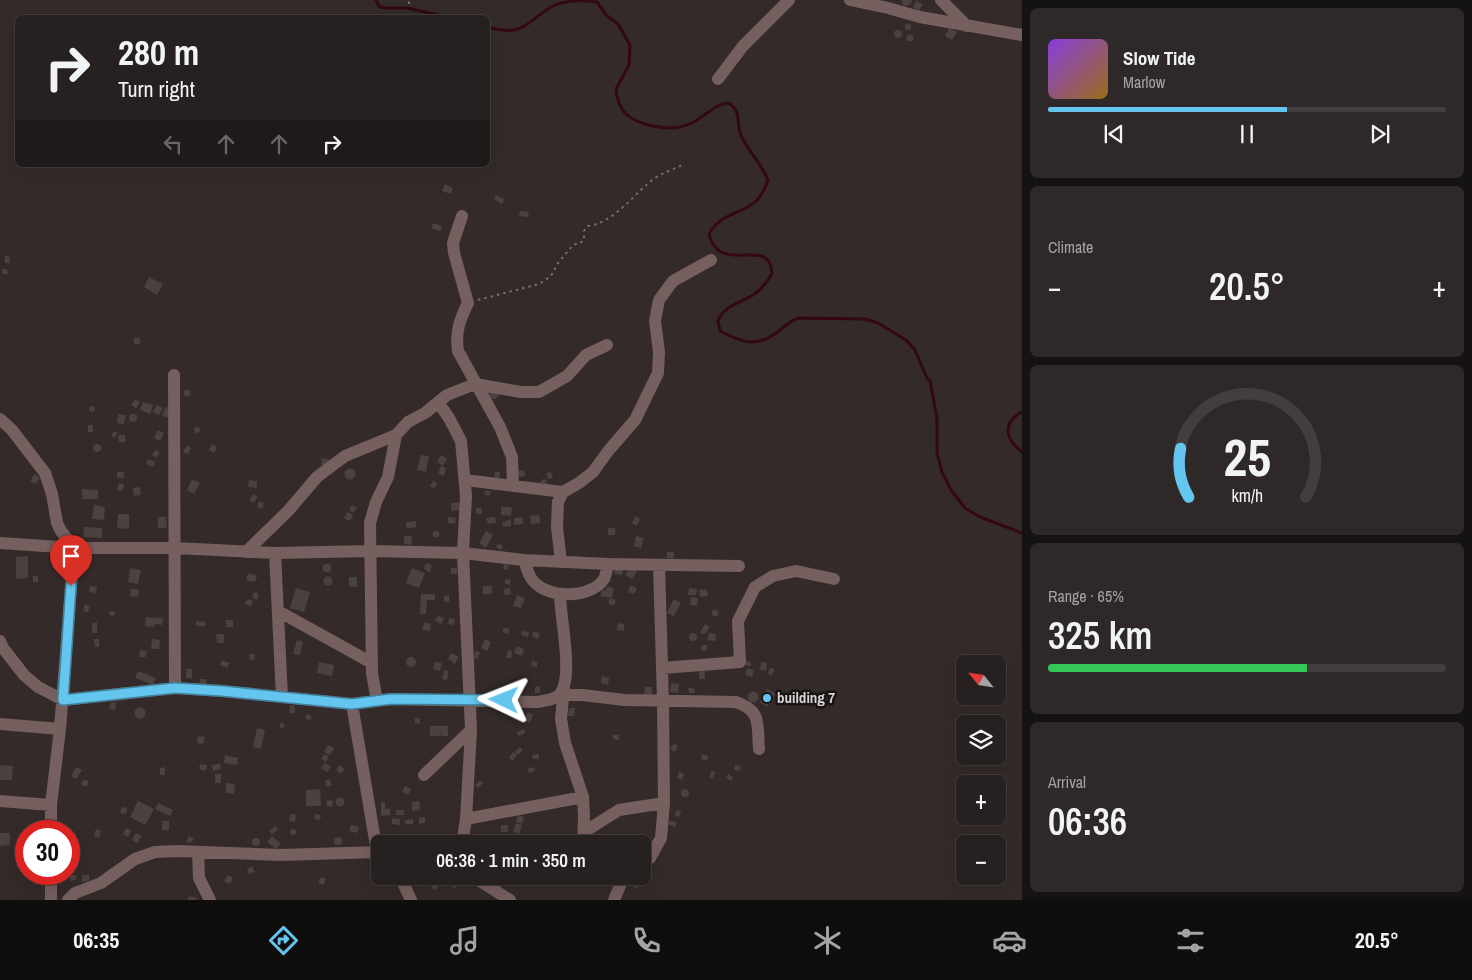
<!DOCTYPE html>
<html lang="en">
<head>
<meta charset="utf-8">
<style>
  :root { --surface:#272020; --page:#2f2829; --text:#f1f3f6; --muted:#a4a3a5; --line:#433e3e; --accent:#64c5ee }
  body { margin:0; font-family:"Archivo Narrow",sans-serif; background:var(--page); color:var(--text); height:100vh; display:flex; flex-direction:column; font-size:19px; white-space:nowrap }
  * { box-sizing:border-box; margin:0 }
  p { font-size:16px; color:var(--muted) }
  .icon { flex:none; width:28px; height:28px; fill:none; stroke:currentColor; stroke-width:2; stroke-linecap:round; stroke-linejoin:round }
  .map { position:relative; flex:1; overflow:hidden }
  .side { display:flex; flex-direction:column; gap:8px; padding:8px; background:#151212; width:450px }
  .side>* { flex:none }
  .top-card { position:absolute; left:15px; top:15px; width:475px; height:152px; border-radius:8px; box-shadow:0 5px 20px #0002,0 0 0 1px var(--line); background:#272020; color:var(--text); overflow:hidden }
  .needle { width:32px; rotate:300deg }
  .buttons { position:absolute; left:956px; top:655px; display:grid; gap:10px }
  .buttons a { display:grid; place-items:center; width:50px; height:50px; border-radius:8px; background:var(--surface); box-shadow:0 5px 20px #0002,0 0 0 1px var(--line); font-size:25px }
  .speed { position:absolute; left:15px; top:820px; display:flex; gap:10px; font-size:25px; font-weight:700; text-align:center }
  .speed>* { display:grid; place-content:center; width:65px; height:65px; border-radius:50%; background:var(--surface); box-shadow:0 5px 20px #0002,0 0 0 1px var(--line); line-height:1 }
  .speed .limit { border:8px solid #d22; background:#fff; color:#111 }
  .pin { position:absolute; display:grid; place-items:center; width:42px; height:42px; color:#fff; margin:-51px -21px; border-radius:50% 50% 50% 0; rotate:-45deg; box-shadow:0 0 5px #0007 }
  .pin .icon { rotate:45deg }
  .me { position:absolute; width:55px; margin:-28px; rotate:272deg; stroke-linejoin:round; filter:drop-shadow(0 0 4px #0008) }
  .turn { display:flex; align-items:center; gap:18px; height:105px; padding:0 20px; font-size:22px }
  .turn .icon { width:65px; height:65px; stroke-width:2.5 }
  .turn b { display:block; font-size:35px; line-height:42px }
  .lanes { display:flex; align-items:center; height:48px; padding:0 20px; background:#0003; justify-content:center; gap:25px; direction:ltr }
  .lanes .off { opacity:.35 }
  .big { font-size:38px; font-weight:600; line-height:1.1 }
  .side .card { flex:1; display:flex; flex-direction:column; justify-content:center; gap:8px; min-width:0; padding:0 18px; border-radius:8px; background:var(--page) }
  .side .dial { align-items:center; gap:0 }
  .dial svg { height:130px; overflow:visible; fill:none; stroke:var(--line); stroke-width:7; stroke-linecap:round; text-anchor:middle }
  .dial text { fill:var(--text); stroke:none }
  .song { display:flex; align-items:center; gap:15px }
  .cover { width:60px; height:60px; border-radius:8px; background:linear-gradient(135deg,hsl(270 70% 55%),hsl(40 70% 35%)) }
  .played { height:5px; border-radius:2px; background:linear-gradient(90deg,var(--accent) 60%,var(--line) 60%) }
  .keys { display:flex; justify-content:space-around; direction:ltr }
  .heat { display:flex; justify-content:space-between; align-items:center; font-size:28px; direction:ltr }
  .charge { height:8px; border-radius:4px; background:linear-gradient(90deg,#34c759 65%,var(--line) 0) }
  .trip { position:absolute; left:371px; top:835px; width:280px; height:50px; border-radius:8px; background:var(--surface); box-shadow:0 5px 20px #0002,0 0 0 1px var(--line); font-weight:600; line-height:50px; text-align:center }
  .menu { display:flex; height:80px; justify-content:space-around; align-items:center; background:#100d0d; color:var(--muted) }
  .menu .icon { width:35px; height:35px }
  .menu .current { color:var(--accent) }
  .menu b { font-size:22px; color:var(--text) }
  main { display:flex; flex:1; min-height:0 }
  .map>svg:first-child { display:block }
</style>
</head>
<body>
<main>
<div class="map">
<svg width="1022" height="900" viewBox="0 0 1022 900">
  <rect width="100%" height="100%" fill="#342a2a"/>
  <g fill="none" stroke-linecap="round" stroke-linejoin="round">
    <path stroke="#33090e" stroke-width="3" d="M376,0L379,6L384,8H407L452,18
      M488,27C523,37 524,24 551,7C563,0 583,0 597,2L606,15L618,24L630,45L629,65L616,89C616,97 620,108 626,114C638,125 664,130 680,127C684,126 690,124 694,122C702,118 722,99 730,104C742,112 736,125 741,135C748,152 762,163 768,181C765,187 762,196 756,201C741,215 722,212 709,234C720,278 771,233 772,274C767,282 761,290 753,295C740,303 723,306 718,321L720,331C743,343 757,348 779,331C786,325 791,320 799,318L865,319L878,323L906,340L915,350L927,378L930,380L937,419V453L942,472L951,490L965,508L980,517L1022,533
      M1022,412C1001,423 1006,440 1022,452"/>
  </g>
  <path fill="#4b4141" d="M902,0H912L911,4L905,6L902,4Z
    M916,1L923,4L919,11L913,7Z
    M905 27a3 3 0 1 1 6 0a3 3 0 1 1-6 0Z
    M949,28L957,32L952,40L945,36Z
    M894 34a4 4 0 1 1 8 0a4 4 0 1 1-8 0Z
    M906.5 38a3.5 3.5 0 1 1 7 0a3.5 3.5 0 1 1-7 0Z
    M445,184L453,188L451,194L442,191Z
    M496,195L504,199L502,204L494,199Z
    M520,211L529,212L528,217L519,216Z
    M433,223L442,226L440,231L431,228Z
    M5,256H9L10,263H5Z
    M2,269H7L8,274H3Z
    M149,277L163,284L157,295L144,287Z
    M133.5 341a3.5 3.5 0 1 1 7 0a3.5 3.5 0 1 1-7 0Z
    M183.5 393a3.5 3.5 0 1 1 7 0a3.5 3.5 0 1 1-7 0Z
    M490,392L499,393V396L495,399H492L489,395Z
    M135,399L140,402L136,408L131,405Z
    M143,402L153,405L150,414L140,410Z
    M157,405L163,408L159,415L153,412Z
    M89 409a3 3 0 1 1 6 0a3 3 0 1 1-6 0Z
    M166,407L171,410L167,418L162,415Z
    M129 418a4 4 0 1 1 8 0a4 4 0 1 1-8 0Z
    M118,414L126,415L124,424L117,423Z
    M88,425H93V432H88Z
    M194 430a3 3 0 1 1 6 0a3 3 0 1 1-6 0Z
    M158,430L164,433L160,441L154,438Z
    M114,431L118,433L114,438L111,436Z
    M118,435H125V442H119Z
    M93 448a4 4 0 1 1 8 0a4 4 0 1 1-8 0Z
    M212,444L217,447L214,453L209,450Z
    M187,445L191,448L188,454L183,452Z
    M155,450L160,452L157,458L152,455Z
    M421,455L429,456L426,472L417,470Z
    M441,455L447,459L443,466L437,462Z
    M322,458L329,459L328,466L321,465Z
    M148,459L155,462L153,467L146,464Z
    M441,466L446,468L444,476L438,474Z
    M344.5 474a5.5 5.5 0 1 1 11 0a5.5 5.5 0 1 1-11 0Z
    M524,470L525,476L519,477L518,471Z
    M117,472H124V478H117Z
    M495,472H500L499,478L494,477Z
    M551,472L553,478L548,479L546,473Z
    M35,474L40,478L35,484L30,481Z
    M192,479L200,483L194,494L187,490Z
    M543,479L546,480L547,484L539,483Z
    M249,480L257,481V488L248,487Z
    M433,481L437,483L434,489L430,486Z
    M119,483L124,484L123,491L117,490Z
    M140,487L141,495L134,496L133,488Z
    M82,489L98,490V499H82Z
    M486,490L491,492L489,496L484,494Z
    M253,494L258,497L254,503L249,500Z
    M259,501L264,503L262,509L257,507Z
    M459,502L460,510L451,511V503Z
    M94,505L105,507L104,520L92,519Z
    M352,505L357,508L353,513L349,510Z
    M501,507H512L511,516L501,515Z
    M476,508H482V514H476Z
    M347,512L353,515L350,521L344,518Z
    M118,514H129V529L117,528Z
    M539,515L540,523L531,524L530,516Z
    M635,516L640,519L637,526L632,523Z
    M158,517H166L167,528H158Z
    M448,517L456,518L455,524L448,523Z
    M495,517L496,523L488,524L486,518Z
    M523,517V524L514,525V518Z
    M511,519V526L503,527L502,523Z
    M416,521V527L407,529L406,522Z
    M84,527L102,528V538L83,537Z
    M608,528H615V535H608Z
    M432.5 534a3.5 3.5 0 1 1 7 0a3.5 3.5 0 1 1-7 0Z
    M486,531L493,535L486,548L479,543Z
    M404,536H412L411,545L404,544Z
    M636,536L644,538L641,548L634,546Z
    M498,543L503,546L501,550L496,547Z
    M667,552H674V559L667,558Z
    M28,556V578L16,579V557Z
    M426,563L432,565L430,572L424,569Z
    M322.5 568a4.5 4.5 0 1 1 9 0a4.5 4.5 0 1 1-9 0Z
    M504,564L509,565L508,570L503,569Z
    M630,567L637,572L632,579L625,575Z
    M130,568L141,570L138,584L128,582Z
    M412,568L425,573L419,588L406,583Z
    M451,568H457V574H451Z
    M616,568L623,569L622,575L614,574Z
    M248,573L257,576L255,582L246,580Z
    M33,576H38V582H33Z
    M323.5 581a4.5 4.5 0 1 1 9 0a4.5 4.5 0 1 1-9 0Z
    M349,577H357V587H349Z
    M505,579L510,580V585L505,584Z
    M630,585L637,588L634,594L628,592Z
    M90,586L97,587L96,593L89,592Z
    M483,586H492V594H483Z
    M607,586L614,588L612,598L600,596L602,590L606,591Z
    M296,588L310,592L304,612L290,608Z
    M510,588L511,594L504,595V589Z
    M689,588L697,589L696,595H688Z
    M131,589H139L138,597L130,596Z
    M707,589L708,596L700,597L699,590Z
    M254,592L259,594L257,600L252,598Z
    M421,594H435V600H427L426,614H420Z
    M449,595V602H444V596Z
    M517,595L525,598L521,608L513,606Z
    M691,597L698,598L697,606L690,605Z
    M608.5 602a3.5 3.5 0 1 1 7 0a3.5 3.5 0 1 1-7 0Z
    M247,599L253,601L251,606L245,604Z
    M674,599L681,603L674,616L667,613Z
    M85,604L90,606L88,612L83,611Z
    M711.5 613a3.5 3.5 0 1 1 7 0a3.5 3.5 0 1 1-7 0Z
    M110,611L115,612L114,616L109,615Z
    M438,616L444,618L441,624L435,621Z
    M146,617L163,618L162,625L155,624L154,627L145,626Z
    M449,618L455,619L454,625L448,624Z
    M226,620H233V627H226Z
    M196,621L205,622V626H196Z
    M97,622V633H92V624Z
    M424,622L431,624L430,631L422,630Z
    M618,623L624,624V631L617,630Z
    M705,624L710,627L704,635L700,632Z
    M503,628H509V634L503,633Z
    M522,631L529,632L528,637L521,635Z
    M534,631L540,634L538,639L532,636Z
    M709,633L716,634L715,641L707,640Z
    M689 637a4 4 0 1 1 8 0a4 4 0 1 1-8 0Z
    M216,634H224V643H217Z
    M94,639H99V647H95Z
    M152,639L160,640L159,649H151Z
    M485,639L491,642L487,651L481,648Z
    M297,640L303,642L300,655L293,654Z
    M701,645H707V651H701Z
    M517,646L524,649L522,656L514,653Z
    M140,650L147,651L146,657H139Z
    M508,650L512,651L511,658H506Z
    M475,651L480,652L478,659L474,658Z
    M451,653L459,657L455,664L448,659Z
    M250,654H255L254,660H249Z
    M406 662a5 5 0 1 1 10 0a5 5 0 1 1-10 0Z
    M222,660L230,663L227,668L220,665Z
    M532,661L537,662V667L531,666Z
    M746,661L751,662V666H746Z
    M319,662L334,665L332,676L317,673Z
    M435,662L442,663L440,671L433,669Z
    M761,662L767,663L766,671L760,670Z
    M771,667L775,670L771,676L767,673Z
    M747,668L754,670L752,677L745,675Z
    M186,669H192V678H186Z
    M444,670L449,671L447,680L442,679Z
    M138,671L156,678L153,685L135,678Z
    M699,671H705V679H699Z
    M602,676L609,678L608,685L601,683Z
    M200,679H206L207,685H200Z
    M671,683L679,684L678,693L670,692Z
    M540,686V693H535V687Z
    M645,687H652V695L644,694Z
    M688,688H694L695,693H689Z
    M767,689L776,694L767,707L760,702Z
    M747.5 697a5.5 5.5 0 1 1 11 0a5.5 5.5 0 1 1-11 0Z
    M111,702L116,703L115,710L109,709Z
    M290,705L295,706V713H289Z
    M134.5 713a5.5 5.5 0 1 1 11 0a5.5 5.5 0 1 1-11 0Z
    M569,708H575L574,716H568Z
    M528,712L533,715L530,723L524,720Z
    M307,714L312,717L309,721L305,718Z
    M415,718H420V724L415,723Z
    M281,722L285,724L283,729L279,727Z
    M430,726H448V736H442V728L441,736H430Z
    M257,728L265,730L261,749L253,747Z
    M524,729L525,733L519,736L517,732Z
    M613,735H619V740L613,739Z
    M198,736L205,737L203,744L197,743Z
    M674,743L678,746L675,752L670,749Z
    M328,745L334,748L330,755L324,752Z
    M520,747L523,750L518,755L515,751Z
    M513,752L517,754L513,761L509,758Z
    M324,754L329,756L326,762L321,759Z
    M539,754V759H533L532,755Z
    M702,754L708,756L707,761L701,759Z
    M225,755L238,758L237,765L224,763Z
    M325,763L331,767L327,772L321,768Z
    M200,764L207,765L206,771L199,769Z
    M220,764L221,769L213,771L212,765Z
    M0,765L13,766L12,780H0Z
    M339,765L345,769L341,774L336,770Z
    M735,765L741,766L739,771L734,770Z
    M76,767L82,770L76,779L71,776Z
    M165,767V775H160V768Z
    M534,767L535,771L529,773L527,769Z
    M712,771L715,772L713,779L709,777Z
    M679,772L684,774L682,780L677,778Z
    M215,774H221V783H215Z
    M728,774L733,777L731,781L726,778Z
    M84,779L89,782L86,787L81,784Z
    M330,779L332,785L327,787L325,781Z
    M480,780L483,783L478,788L475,785Z
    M226,783L235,784L234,794L226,793Z
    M405,786L411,789L408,795L402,792Z
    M320,789L321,806H306V790Z
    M681 793a4 4 0 1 1 8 0a4 4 0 1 1-8 0Z
    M335.5 802a4.5 4.5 0 1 1 9 0a4.5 4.5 0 1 1-9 0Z
    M327,800L333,801L332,807L326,806Z
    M138,801L154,809L145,825L130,817Z
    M419,801L420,810L412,811V802Z
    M381,802H385V809L390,808V815L381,816Z
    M158,803L173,810L170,816L155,809Z
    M122,807L127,808L126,814L120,813Z
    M396,810H404V815H396Z
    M676,810L681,811L679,817L675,816Z
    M290,814L296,815L295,822L289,821Z
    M315,814L321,815L320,820L314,819Z
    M518,815L524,817L522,824L516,822Z
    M425,817V823L419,824V818Z
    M392,818L400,819V825L392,824Z
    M413,819V824H405V820Z
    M670,820L677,823L675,827L668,824Z
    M162,821H169V830H162Z
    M516,823L522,825L519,834L513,832Z
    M351,825L359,827L357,833L349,831Z
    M501,825H508V832H501Z
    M276,826L278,830L272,834L269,831Z
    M126,828L131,830L128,837L123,834Z
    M96,829L101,831L99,838L94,836Z
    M290 832a3 3 0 1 1 6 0a3 3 0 1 1-6 0Z
    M0,833H10V845L0,846Z
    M136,833L142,836L137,843L132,840Z
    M189,836L194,838L191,843L186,841Z
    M272,836L281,844L276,849L267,842Z
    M334 841a4 4 0 1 1 8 0a4 4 0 1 1-8 0Z
    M252 842a4 4 0 1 1 8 0a4 4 0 1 1-8 0Z
    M252,866L255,872L249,874L247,869Z
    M70,875H76V880L70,881Z
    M82,875H89V881L82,882Z
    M228,875L233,878L230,884L224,881Z
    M321,877L326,879L323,885L318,883Z
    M585,877L590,880L586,887L581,884Z
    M548,880L549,885L542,887L540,882Z
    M456,882L458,886L454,889L451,885Z
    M634,882L639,884L637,889L632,886Z
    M433,884L438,886L436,890L431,888Z
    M189,896L197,898V900H188Z"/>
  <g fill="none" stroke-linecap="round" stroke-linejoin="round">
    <path stroke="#776e6e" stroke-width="2" stroke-dasharray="2.5 4" stroke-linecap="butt" d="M409,4V0
      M478,300L539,284L551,276L558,263L573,245L580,243L584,240V231L588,226C616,222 634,193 655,178C664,172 675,169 684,164"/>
    <path stroke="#765f5f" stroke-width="12" d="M850,0L888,8L920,17L1022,35
      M941,0L967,26
      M718,79L743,46L789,0
      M462,216L453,243L454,253L468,303C460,319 455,332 458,351L500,427L512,457L513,486
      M174,375L175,688
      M438,402L449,418L461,441L466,496L463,553L471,730L466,819L463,838L459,844
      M0,419L12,430L45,473L52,494L57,523L61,531L74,548L60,729L51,805V831
      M465,480L563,492
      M0,543L74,548H175L275,553L371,551L463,553L524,560L608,564L739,566
      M246,552L289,510L317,477L345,456L396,435L408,422L425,413L447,395L475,384L521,392H539L567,376L586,355L607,345
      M275,553L282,697
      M524,560C526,566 528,573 531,578C544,599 590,600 604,579C606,575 607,569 608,564
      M561,562L557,527L558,502L563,492L579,483L593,472L609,450L635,420L658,373L659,352L655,321L659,300L673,281L711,260
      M278,611L372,663
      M0,641L3,648L24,675L38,687L63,700L175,688L222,691L352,704L391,699L538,702C546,700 555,700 560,694C574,677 560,617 560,594
      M662,668L740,662L738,621L755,587L773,576L796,571L834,579
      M564,688L561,719L565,743L583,797L584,816L583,844
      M563,695H582L625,700L736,702C762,711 757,724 759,749
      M377,701L372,673L370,523L376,502L388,477L396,435
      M352,704L377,852
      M0,724L60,729
      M424,775L471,730
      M0,801L51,805
      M466,819L583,797
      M584,832L619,810L664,803
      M198,852L199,878L210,900
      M642,864L650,858L661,838L664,803L663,701L659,565
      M51,874V900
      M400,876L411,900
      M472,876L510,900
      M68,900L75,893L101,883L135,859L155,852L178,851L280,855L380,852
      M614,900L624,876"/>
  </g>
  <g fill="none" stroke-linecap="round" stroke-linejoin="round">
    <g stroke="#41809b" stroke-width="12">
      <path id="route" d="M71,586L63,700L175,688L222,691L352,704L391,699L504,700"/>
    </g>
    <use href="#route" stroke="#64c5ee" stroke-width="9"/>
  </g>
  <circle fill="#64c5ee" stroke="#181414" stroke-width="2" cx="767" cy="698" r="5"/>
  <g text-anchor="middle" stroke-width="5" stroke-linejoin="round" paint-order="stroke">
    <g font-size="15" font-weight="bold" fill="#dad3d3" stroke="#181414" text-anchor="start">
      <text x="777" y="703">building 7</text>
    </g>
  </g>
</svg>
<div class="buttons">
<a><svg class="needle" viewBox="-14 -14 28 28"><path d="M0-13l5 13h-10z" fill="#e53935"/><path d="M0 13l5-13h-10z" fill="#a4a3a5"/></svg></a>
<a><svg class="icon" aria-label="layers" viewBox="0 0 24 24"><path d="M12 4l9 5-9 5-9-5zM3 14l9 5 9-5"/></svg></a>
<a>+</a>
<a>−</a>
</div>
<div class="speed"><div class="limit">30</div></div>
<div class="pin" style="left:71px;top:586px;background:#d93025"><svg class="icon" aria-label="arrive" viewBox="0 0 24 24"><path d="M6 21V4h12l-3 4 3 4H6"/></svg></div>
<svg class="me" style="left:504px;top:700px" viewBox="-20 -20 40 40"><path d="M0-17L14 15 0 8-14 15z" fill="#64c5ee" stroke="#fff" stroke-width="4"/></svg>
<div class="trip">06:36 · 1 min · 350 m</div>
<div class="top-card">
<div class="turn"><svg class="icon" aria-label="right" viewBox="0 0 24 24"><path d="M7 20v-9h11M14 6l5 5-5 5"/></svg><div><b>280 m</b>Turn right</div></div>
<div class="lanes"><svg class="icon off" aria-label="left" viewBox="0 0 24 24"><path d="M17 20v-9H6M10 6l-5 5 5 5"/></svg><svg class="icon off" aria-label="ahead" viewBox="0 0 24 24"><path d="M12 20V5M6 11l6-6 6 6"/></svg><svg class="icon off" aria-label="ahead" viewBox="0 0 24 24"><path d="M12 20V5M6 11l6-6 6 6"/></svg><svg class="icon" aria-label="right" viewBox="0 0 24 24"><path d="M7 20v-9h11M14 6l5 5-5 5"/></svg></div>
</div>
</div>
<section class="side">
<div class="card">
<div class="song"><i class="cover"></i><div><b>Slow Tide</b><p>Marlow</p></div></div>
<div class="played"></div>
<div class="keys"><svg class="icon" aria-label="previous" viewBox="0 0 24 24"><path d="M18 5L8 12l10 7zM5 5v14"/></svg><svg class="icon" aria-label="pause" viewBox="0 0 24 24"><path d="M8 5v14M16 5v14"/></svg><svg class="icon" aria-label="next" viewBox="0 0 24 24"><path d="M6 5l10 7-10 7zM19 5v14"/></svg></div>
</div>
<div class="card"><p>Climate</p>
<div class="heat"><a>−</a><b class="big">20.5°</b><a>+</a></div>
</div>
<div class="card dial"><svg viewBox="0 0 100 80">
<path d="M14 69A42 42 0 1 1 86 69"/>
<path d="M14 69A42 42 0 0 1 9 39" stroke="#64c5ee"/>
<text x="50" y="56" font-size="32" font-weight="700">25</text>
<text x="50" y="72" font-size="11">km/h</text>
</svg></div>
<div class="card"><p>Range · 65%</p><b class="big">325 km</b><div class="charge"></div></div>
<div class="card"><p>Arrival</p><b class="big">06:36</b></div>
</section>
</main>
<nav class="menu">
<b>06:35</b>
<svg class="icon current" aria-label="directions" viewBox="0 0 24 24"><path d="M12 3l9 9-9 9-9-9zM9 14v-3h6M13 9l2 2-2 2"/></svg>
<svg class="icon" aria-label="music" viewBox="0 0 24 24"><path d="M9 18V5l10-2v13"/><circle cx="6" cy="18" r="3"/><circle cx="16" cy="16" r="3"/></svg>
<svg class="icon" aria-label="phone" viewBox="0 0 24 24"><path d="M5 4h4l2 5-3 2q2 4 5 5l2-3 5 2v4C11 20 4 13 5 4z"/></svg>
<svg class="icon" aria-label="climate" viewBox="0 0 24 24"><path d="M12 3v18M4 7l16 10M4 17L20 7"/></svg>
<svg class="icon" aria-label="car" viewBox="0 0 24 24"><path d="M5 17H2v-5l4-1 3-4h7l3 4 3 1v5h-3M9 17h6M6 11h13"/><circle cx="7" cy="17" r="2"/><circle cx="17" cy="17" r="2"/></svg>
<svg class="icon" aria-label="filters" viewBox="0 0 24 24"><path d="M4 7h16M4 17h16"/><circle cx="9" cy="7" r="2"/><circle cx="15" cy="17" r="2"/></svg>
<b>20.5°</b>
</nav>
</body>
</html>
